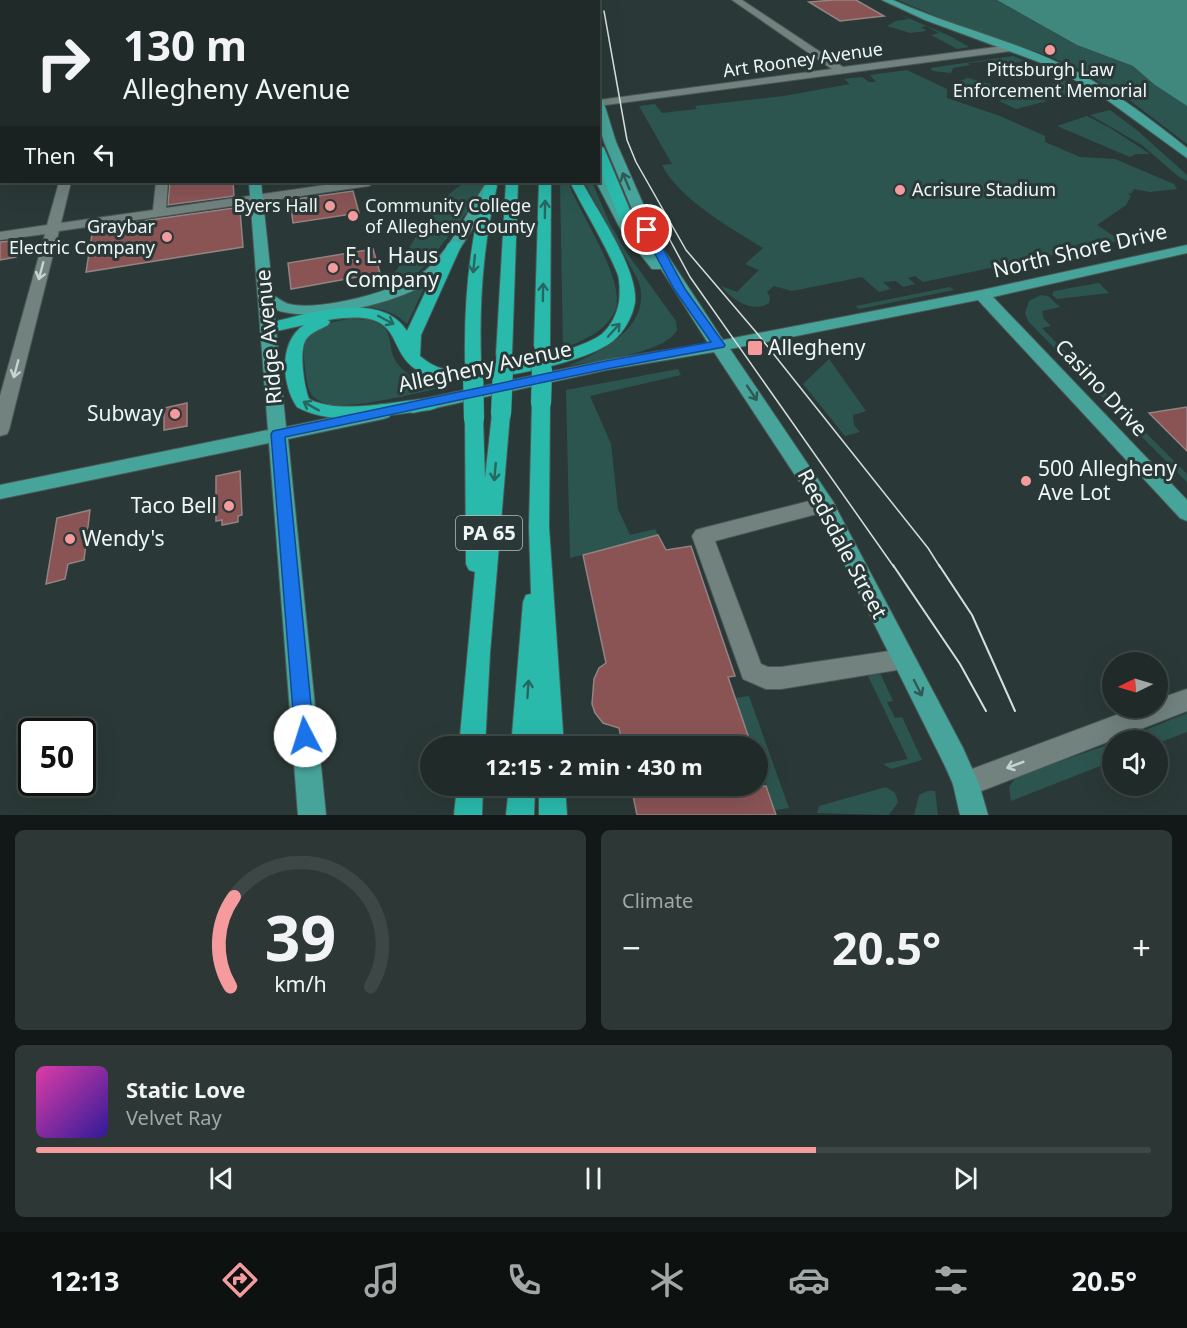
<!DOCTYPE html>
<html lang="en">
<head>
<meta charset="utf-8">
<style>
  :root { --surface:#202b29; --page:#2d3735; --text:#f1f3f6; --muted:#a2a7a8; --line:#3d4746; --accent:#f59b9d }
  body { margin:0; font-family:"Noto Sans",sans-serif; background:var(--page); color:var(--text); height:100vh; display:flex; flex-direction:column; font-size:22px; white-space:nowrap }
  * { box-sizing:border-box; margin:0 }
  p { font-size:20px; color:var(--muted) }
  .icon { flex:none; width:33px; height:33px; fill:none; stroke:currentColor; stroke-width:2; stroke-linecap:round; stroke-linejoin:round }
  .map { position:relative; height:815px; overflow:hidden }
  .details { display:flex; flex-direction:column; gap:15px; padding:15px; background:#121817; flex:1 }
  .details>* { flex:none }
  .guide { position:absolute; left:0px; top:0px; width:600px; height:183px; box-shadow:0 6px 24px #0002,0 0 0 2px var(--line); background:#202b29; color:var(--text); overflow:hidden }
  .needle { width:39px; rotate:265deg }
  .tools { position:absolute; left:1102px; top:652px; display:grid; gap:12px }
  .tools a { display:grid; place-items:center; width:66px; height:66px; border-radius:50%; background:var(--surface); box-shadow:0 6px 24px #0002,0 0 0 2px var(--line); font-size:30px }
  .speed { position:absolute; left:18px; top:718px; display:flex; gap:12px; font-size:30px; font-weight:700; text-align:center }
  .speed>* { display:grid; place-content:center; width:78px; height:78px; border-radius:50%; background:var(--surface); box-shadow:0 6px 24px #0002,0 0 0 2px var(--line); line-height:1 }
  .speed .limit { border:3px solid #111; border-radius:9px; background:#fff; color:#111 }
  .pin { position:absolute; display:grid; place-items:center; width:51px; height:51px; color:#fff; margin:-26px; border:3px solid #fff; border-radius:50%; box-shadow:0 2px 6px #0007 }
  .me { position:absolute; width:66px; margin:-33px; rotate:355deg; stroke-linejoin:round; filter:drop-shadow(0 0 4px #0008) }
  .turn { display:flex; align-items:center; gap:21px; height:126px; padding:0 24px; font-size:27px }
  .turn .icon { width:78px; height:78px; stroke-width:2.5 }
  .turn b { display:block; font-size:42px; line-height:51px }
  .then { display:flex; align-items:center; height:57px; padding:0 24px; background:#0003; gap:12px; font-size:22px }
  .big { font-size:45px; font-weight:700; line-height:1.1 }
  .details .widget { flex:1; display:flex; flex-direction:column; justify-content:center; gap:9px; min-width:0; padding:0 21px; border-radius:9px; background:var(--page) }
  .details .dial { align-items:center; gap:0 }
  .dial svg { height:156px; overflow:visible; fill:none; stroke:var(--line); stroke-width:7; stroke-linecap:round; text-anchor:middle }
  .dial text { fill:var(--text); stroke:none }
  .song { display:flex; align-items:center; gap:18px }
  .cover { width:72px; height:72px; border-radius:9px; background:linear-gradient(135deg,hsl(320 70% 55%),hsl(250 70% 35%)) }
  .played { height:6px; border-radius:3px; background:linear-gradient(90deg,var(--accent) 70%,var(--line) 70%) }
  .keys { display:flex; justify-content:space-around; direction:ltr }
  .heat { display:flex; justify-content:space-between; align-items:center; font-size:33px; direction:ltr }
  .details .tiles { flex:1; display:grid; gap:15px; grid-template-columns:1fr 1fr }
  .widget:last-child { grid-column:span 2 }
  .trip { position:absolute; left:420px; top:736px; width:348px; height:60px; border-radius:30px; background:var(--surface); box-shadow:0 6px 24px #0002,0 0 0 2px var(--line); font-weight:700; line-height:60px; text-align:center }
  .tab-bar { display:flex; height:96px; justify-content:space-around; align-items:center; background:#0d1110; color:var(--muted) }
  .tab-bar .icon { width:42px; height:42px }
  .tab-bar .current { color:var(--accent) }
  .tab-bar b { font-size:27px; color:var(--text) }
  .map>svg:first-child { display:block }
</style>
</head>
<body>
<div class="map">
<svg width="1187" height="815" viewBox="0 0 1187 815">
  <rect width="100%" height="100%" fill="#2a3937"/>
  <path fill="#2d5550" d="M898,0H997L1077,45L1133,66L1155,85L1187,106V144L1132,102L1077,68L1048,56L950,22Z
    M897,13L952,37L969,47L957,49L931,35L939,33L926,26L921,27L927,31L910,33L887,26L896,21L909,19Z
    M1013,56L1026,61L999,65L987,61L968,63L970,65L953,68L951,73L933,71L930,68Z
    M907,70L947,89V98L1000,116L1045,136V142L1080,157L1115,159L1174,184L1177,189L1150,192L1134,189L1131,194L1127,193L1131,196L1126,205L1097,225L1118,239L1117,242H1107L1099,238L1092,241L1099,246L1089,247L1082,243L1076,245L1082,249L923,282L915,276L908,278L915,284L903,287L896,281L883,282L891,289L879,292L862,277L792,291L774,286L767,292L770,297L769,303C753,314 731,299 721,286L737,292L759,270L745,264L763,248C731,228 679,199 662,165L672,164L639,106L655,104L662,113L697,109L695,106L784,96L850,84L844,79L862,77L869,82H876L870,75Z
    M1053,76H1057L1081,90L1050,99L1029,93L1045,88L1042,86L1059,83L1053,80L1056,79Z
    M968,78L1024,93L1017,96L1026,94L1047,101L1016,109L999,101L1012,97L998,91L983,95L955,83Z
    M1110,110L1138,131L1187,175V181L1179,177L1142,145L1090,115Z
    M1087,116L1106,126L1089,132L1107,126L1150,154H1136L1130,157L1057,126Z
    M465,182H490L427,264C412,278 396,290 375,290L376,280L396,271L415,238L450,193Z
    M560,182H568C579,213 627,281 615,311C606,332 581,341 563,349Z
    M584,182H592L610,224L627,253L676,321L677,330C664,354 594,361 567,366C601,353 655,325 638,280Z
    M427,282L407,324C392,309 373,307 353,306Z
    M1099,283L1109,293L1057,299L1052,295L1054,291Z
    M950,287L954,290L859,309L856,306Z
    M1041,295L1048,296L1060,307L1042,311L1044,319L1051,326L1042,328L1113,400L1106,401L1028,321L1025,313L1029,301Z
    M349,319C364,319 385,320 389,337C391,345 391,353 395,360C405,378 427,382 445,385L444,387C416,393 350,411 325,403C319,401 313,398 310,392C306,384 302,350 305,342C313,326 334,321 349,319Z
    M829,359L866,411L853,415L854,425L860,432L845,436L803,384Z
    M678,369L681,375L590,396L611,444L618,509L630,535L655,529L658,535L570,558L566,390Z
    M1116,403L1187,474V482L1109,404Z
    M880,673L893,701L887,702L895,718L902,717L922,760L891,769L883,764L908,759L868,676Z
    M749,696L789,808L775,810L758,761V747H752L735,698Z
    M1187,713V732L1158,743V741L1143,740V731Z
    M1113,743V761L1011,801L1009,787L1016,777Z
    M886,787L895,793L898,802L889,815L817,813L819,806Z
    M927,791H935L938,815H914L919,795Z"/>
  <path fill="#40877e" d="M997,0H1187V106L1155,85L1133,66L1077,45Z"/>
  <path fill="#8a5455" stroke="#948383" stroke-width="1.5" d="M834,0H856L884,16L840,21L809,2Z
    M170,182H233L234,196L168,205Z
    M353,191L359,213L293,223L290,200Z
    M234,208L240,210L243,247L86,272L93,228Z
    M21,240L16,257L0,260V242Z
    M373,249L380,273L291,289L288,263Z
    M187,403V426L164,430V408Z
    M1187,407V451L1149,413Z
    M240,471L242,515L238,516V522L222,525V520L216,521V476Z
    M90,510L84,560L68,564L65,579L46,584L57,518Z
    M658,535L666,550L691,546L735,676L728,677L752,747H623L619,728L603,723L595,713L592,704L594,679L599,668L606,663L583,555Z
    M631,786H766L776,815H637Z"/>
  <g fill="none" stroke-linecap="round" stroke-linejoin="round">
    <g stroke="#4b5856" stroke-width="2">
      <path id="minor" d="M228,0H236L227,2Z
        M732,0H742L843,67L1011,45L1016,48L1011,51L598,106L599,100L832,69Z
        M0,91H2V97H0Z
        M0,131H2V137H0Z
        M59,182H71L61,223L153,210L156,182H168L166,208L346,182H375L369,186L59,231L9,430L7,434L0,436V396L45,234L0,240V232L47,225Z
        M825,497L832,500L835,505L832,510L715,541L761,664L768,667H781L903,649L911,652L915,659L911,666L903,669L781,689H766L743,679L692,536L696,530L703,528Z
        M1187,689V711L966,797L956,793L953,784L956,775L1135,708H1158V699Z"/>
    </g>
    <g stroke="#4b5856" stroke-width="2">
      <path id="major" d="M147,0H157L145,2Z
        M189,0H200L202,2H190Z
        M576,0H584V2H576Z
        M882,0H893C948,25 1006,38 1061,64C1106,85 1148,117 1187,148V158L1103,97L1055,68L925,20Z
        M2,53V60H0V54Z
        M598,97L603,100L616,142L662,247L723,340L982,290L1187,245V253L993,297L1187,500V521L1180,518L978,300L730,349L832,500L963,748L979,784L988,815H960L953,784L945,766L816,507L714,352L606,370L413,413L407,411L404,407L407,403L413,401L606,360L708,343L661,269H652L622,232L596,182H598V170L602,171L635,231L647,245L604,142L598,121Z
        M249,182H261L273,295C278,298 284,303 289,304C320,312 402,290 426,270C452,247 467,212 486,183L491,182L497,186C478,215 463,253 436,277C406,302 311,325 274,309L286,427L383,407L389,409L392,413L389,417L383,419L288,439L326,815H298L269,443L0,499V485L268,430Z"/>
    </g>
    <g stroke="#4b5856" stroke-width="2">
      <path id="highway" d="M516,0H524V2H516Z
        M545,0H554L544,2Z
        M565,0H574L564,2Z
        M598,145L604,148L635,222L636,232L634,235H624L621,222L598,164Z
        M491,182L497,186C483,244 479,302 481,362L479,366H467L465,362C464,302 469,244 485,186Z
        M506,182H518L512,355L510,359H498L496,355Z
        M539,182H551L550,346L542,351L534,346Z
        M570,182H582C598,212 638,269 635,302C633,316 624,332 613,341C584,365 464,389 429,376C377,357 416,306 328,320L330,322L328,325C321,329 312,332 307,338C298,348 304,387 309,399C338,415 398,401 430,398L436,400L439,404L436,408L430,410C389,414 334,428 297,407C281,384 279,341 304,325L268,333L262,331L260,328L262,325C302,315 380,288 407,331L448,244L455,240L462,244L421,335L420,356C427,362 435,367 444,369C474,375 578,353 602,334C611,326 617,314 619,302C620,295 620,282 618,275C607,247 584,210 570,182Z
        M541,397L547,399L550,403L549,527L564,747H538V738L537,747H511L523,602L526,595L531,594L529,527L532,403L535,399Z
        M501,408L507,410L510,414L490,653L485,747H459L475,572L469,570L466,564L465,419L468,415H480L483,419L485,478L492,414L495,410Z
        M457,786H483L482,815H454Z
        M509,786H535L534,815H506Z
        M539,786H565L567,815H539Z"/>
    </g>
    <use href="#minor" fill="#71827f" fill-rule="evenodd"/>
    <use href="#major" fill="#46a49a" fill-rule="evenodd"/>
    <use href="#highway" fill="#2abaac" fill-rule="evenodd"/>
    <path stroke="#d6dfde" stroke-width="1.5" d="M604,11L627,140L636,162L686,250L756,332L928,548L940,567
      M657,216L690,277L894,567"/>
    <path stroke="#d6dfde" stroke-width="2" d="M893,565L960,664L986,711
      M939,565L972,615L1015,711"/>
    <path stroke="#d6dfde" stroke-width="2" stroke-dasharray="6 3" stroke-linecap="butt" d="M75,2L81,0
      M90,2L96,0"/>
    <g stroke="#4b5856" stroke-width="16" stroke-linecap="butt">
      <path id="highway-bridge-far1" d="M473,362V371
        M503,371L504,355
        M542,371V346"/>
    </g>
    <g stroke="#4b5856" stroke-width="21" stroke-linecap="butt">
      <path id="highway-bridge" d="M473,369L474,419
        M541,403L542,369
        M501,414L503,369"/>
    </g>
    <use href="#highway-bridge-far1" stroke="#2abaac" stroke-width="15"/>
    <use href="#highway-bridge" stroke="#2abaac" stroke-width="20"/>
  </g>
  <defs><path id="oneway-shaft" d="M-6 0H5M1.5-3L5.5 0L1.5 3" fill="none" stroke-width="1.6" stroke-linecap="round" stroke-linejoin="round" transform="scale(1.5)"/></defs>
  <g stroke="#325955">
    <use href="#oneway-shaft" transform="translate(626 181) rotate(-113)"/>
    <use href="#oneway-shaft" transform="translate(752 393) rotate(56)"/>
    <use href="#oneway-shaft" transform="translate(918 688) rotate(63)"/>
  </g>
  <g stroke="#2a6660">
    <use href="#oneway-shaft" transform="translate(545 209) rotate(-89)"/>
    <use href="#oneway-shaft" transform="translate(474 264) rotate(96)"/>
    <use href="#oneway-shaft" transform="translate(543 292) rotate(-89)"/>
    <use href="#oneway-shaft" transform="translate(386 320) rotate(28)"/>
    <use href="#oneway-shaft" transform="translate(614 330) rotate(-48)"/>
    <use href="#oneway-shaft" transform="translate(311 406) rotate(-151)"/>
    <use href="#oneway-shaft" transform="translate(495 472) rotate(95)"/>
    <use href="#oneway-shaft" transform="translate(528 689) rotate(-86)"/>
  </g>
  <g stroke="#c8d4d2">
    <use href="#oneway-shaft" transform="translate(41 271) rotate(105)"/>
    <use href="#oneway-shaft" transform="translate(16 369) rotate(105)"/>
    <use href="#oneway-shaft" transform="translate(1015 765) rotate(159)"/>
  </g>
  <path fill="#1a73e8" stroke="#114b97" stroke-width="1.5" d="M647,227L653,230L685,289L725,345L724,347L606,369L285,437L314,736L312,743L305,745L298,743L295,736L271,434L273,431L606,361L711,342L674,289L642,230Z"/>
  <g fill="#f59b9d" stroke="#2a3937" stroke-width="2">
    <circle cx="1050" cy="50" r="6"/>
    <circle cx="900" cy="190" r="6"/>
    <circle cx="330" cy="206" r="6"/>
    <circle cx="353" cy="216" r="6"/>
    <circle cx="167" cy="237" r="6"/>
    <circle cx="333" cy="268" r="6"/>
    <rect x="747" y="340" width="16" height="16" rx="3"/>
    <circle cx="175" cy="414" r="6"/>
    <circle cx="1026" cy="481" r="6"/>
    <circle cx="229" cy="506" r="6"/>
    <circle cx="70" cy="539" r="6"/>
  </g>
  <g text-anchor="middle" stroke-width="6" stroke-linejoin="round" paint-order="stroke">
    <g font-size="18" fill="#eef7f6" stroke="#2a3937">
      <text transform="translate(803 60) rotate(-8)" y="6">Art Rooney Avenue</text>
    </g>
    <g font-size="18" fill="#eef7f6" stroke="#2a3937" text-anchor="start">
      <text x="1050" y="76" text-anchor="middle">Pittsburgh Law<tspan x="1050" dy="21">Enforcement Memorial</tspan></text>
      <text x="912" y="196">Acrisure Stadium</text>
      <text x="318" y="212" text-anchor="end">Byers Hall</text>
      <text x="365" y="212">Community College<tspan x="365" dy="21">of Allegheny County</tspan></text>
      <text x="155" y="233" text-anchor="end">Graybar<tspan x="155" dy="21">Electric Company</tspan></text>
    </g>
    <rect fill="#2a3937" stroke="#b3bebd" stroke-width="1.5" x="456" y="516" width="66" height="34" rx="4.5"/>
    <g font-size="20" font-weight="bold" fill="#eef7f6">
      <text x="489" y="540">PA 65</text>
    </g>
    <g font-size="21" fill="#eef7f6" stroke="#2a3937">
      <text transform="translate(1080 251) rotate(-13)" y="7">North Shore Drive</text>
      <text transform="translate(269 337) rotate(-95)" y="7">Ridge Avenue</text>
      <text transform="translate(485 367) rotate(-12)" y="7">Allegheny Avenue</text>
      <text transform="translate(1101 388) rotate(47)" y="7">Casino Drive</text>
      <text transform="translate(842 544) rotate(62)" y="7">Reedsdale Street</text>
    </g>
    <g font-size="21" fill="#eef7f6" stroke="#2a3937" text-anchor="start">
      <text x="345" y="263">F. L. Haus<tspan x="345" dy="24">Company</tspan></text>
      <text x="768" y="355">Allegheny</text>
      <text x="163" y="421" text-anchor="end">Subway</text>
      <text x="1038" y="476">500 Allegheny<tspan x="1038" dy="24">Ave Lot</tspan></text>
      <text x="217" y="513" text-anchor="end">Taco Bell</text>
      <text x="82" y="546">Wendy's</text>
    </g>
  </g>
</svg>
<div class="tools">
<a><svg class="needle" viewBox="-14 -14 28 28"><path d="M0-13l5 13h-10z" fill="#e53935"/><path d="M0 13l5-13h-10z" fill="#a2a7a8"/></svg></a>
<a><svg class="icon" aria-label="sound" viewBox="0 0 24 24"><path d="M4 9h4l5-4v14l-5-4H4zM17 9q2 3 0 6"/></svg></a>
</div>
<div class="speed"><div class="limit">50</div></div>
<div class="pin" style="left:647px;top:230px;background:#d93025"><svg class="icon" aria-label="arrive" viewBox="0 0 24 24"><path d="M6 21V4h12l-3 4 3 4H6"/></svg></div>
<svg class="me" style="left:305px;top:736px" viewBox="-20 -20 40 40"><circle r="19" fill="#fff"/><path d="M0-13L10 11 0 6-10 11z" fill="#1a73e8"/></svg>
<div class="trip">12:15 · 2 min · 430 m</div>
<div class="guide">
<div class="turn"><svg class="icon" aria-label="right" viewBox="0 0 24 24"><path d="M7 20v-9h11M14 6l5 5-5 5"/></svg><div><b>130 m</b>Allegheny Avenue</div></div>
<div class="then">Then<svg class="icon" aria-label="left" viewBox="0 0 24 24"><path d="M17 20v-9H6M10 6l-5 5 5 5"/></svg></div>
</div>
</div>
<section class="details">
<div class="tiles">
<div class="widget dial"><svg viewBox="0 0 100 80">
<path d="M14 69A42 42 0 1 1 86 69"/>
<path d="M14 69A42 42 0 0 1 16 23" stroke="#f59b9d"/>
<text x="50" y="56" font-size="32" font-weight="700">39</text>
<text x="50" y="72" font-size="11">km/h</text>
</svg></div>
<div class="widget"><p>Climate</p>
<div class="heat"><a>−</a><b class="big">20.5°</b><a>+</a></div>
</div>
<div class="widget">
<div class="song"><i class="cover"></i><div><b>Static Love</b><p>Velvet Ray</p></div></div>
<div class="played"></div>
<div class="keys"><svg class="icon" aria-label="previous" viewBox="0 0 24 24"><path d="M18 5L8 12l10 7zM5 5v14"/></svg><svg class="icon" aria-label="pause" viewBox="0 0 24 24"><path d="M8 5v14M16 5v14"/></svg><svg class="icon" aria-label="next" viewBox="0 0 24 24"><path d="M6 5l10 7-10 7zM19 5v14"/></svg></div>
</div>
</div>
</section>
<nav class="tab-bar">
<b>12:13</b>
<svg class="icon current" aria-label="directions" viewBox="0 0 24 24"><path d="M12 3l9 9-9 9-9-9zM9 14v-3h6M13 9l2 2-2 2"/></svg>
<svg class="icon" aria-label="music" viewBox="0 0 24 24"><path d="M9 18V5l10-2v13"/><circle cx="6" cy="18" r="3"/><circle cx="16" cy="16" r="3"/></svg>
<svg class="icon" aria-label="phone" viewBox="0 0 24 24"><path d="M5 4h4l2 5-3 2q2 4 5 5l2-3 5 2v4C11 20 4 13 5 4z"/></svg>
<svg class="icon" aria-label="climate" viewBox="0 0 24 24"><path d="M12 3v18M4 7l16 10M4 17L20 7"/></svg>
<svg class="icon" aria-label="car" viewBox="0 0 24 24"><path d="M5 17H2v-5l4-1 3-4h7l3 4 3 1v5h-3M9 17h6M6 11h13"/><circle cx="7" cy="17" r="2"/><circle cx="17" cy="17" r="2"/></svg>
<svg class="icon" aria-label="filters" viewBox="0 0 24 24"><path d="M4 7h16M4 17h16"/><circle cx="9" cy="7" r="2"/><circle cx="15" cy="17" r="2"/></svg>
<b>20.5°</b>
</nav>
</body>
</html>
